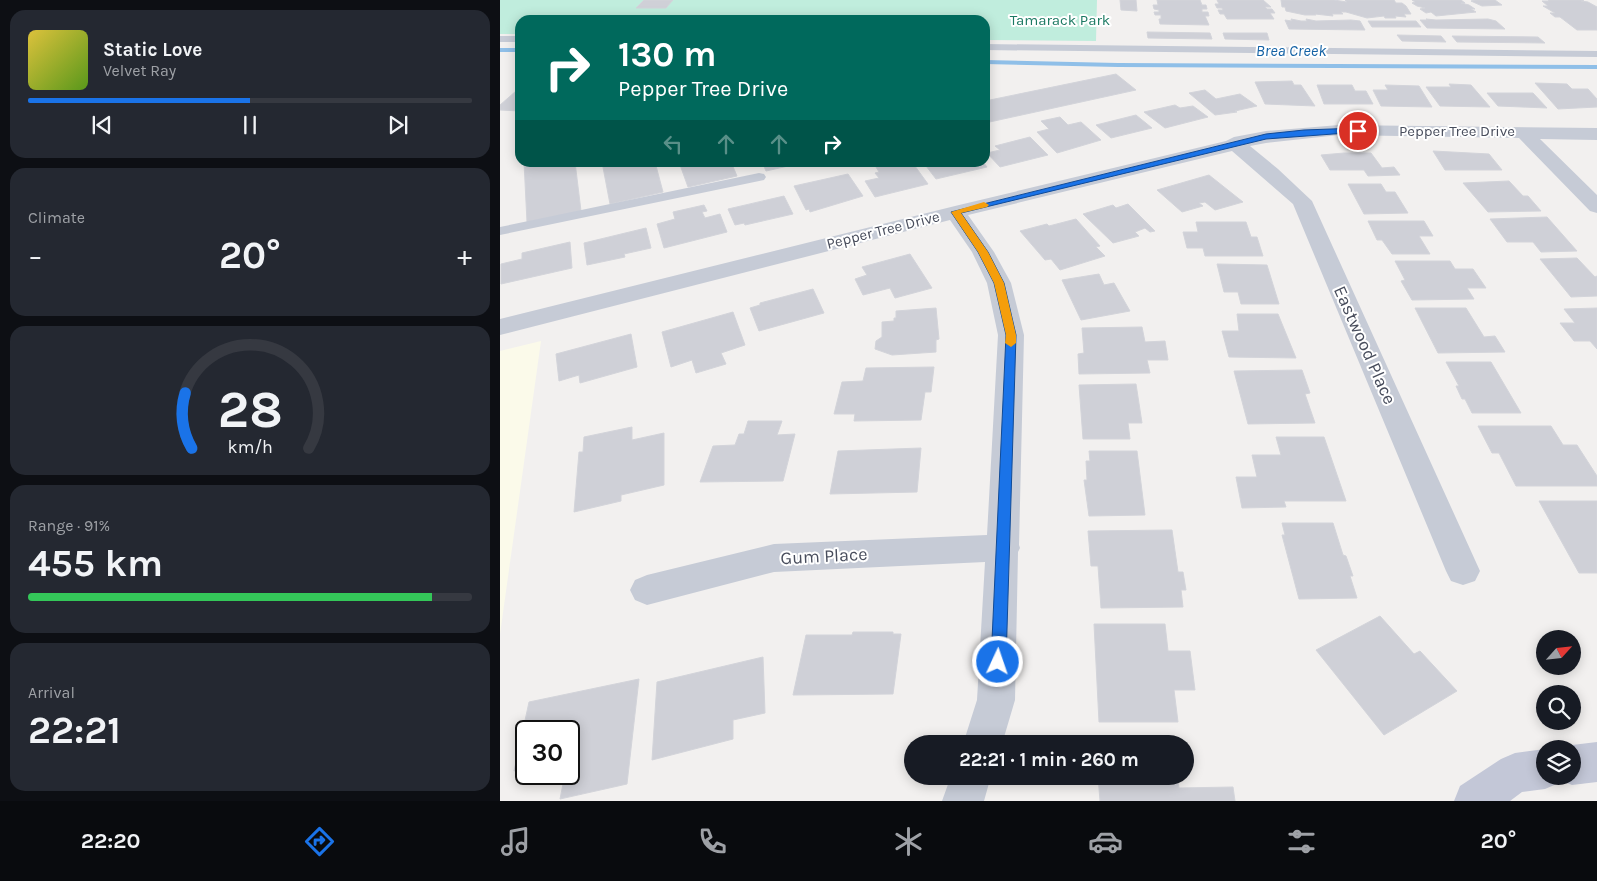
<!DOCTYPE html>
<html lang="en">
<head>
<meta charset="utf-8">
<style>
  :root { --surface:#171b24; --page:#242831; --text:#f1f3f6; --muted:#9ea1a6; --line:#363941; --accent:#1a73e8 }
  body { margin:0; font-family:Karla,sans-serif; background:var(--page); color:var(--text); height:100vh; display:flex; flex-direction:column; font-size:19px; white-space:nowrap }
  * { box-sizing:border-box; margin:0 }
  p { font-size:16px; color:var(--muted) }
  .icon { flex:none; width:28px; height:28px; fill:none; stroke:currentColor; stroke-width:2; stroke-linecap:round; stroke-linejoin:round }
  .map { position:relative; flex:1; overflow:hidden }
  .panel { display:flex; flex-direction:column; gap:10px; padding:10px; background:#0d0f14; width:500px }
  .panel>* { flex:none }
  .guide { position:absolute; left:15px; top:15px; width:475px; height:152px; border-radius:15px; box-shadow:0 2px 12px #0003; background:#00695c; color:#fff; overflow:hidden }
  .needle { width:32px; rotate:63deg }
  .controls { position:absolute; left:1036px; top:630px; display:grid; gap:10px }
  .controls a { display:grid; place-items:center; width:45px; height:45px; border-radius:50%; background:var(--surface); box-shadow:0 2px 12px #0003; font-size:25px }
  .speed { position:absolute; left:15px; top:720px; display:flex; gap:10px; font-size:25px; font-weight:700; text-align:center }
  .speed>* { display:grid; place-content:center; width:65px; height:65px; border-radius:50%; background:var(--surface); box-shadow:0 2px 12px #0003; line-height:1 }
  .speed .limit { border:2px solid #111; border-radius:8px; background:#fff; color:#111 }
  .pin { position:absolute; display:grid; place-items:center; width:42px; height:42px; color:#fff; margin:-21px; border:2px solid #fff; border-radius:50%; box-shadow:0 1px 5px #0007 }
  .me { position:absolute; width:55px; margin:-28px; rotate:3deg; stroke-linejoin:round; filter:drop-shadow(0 0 4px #0008) }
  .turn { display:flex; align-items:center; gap:18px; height:105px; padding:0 20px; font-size:22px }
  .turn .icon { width:65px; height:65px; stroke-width:2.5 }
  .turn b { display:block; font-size:35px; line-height:42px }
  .lanes { display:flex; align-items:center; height:48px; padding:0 20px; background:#0003; justify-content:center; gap:25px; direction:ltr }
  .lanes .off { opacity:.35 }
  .big { font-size:38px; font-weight:700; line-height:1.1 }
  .panel .widget { flex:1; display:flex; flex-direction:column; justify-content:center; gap:8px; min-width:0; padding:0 18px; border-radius:15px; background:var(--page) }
  .panel .dial { align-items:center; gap:0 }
  .dial svg { height:130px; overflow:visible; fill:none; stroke:var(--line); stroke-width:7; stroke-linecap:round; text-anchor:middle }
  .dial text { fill:var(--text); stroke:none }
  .song { display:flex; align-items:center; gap:15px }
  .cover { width:60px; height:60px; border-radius:8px; background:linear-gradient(135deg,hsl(50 70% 55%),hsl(90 70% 35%)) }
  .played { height:5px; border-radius:2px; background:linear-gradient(90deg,var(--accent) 50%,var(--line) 50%) }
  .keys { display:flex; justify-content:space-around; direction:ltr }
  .heat { display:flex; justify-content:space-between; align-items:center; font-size:28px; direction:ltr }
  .charge { height:8px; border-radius:4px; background:linear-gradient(90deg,#34c759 91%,var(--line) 0) }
  .trip { position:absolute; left:404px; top:735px; width:290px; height:50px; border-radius:25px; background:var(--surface); box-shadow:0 2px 12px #0003; font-weight:700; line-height:50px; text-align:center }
  .tabs { display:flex; height:80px; justify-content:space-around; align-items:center; background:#090b0e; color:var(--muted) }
  .tabs .icon { width:35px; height:35px }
  .tabs .active { color:var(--accent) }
  .tabs b { font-size:22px; color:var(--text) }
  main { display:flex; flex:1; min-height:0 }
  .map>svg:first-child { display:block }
</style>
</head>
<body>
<main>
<section class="panel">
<div class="widget">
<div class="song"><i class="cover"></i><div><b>Static Love</b><p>Velvet Ray</p></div></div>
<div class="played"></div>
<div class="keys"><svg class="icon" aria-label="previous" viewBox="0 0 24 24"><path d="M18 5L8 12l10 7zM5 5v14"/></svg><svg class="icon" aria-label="pause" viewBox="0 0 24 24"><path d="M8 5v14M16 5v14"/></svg><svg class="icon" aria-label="next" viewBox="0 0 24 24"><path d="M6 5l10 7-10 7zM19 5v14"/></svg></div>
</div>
<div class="widget"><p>Climate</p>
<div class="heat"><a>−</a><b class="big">20°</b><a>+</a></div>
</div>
<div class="widget dial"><svg viewBox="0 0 100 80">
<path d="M14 69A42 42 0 1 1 86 69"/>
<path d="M14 69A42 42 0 0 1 10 35" stroke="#1a73e8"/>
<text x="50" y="56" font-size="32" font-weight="700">28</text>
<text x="50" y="72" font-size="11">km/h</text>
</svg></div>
<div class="widget"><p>Range · 91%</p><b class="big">455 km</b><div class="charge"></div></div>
<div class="widget"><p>Arrival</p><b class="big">22:21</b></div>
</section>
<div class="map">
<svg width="1097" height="801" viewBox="0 0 1097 801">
  <rect width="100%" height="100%" fill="#f2f0ef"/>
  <path fill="#fbfaea" d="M41,341L0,634V351Z"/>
  <path fill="#c0eddd" d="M0,0H597L596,41L485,40V20H20V34H0Z"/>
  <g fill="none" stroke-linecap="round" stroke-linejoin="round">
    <path fill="#8fbfe8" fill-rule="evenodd" d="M0,48H20V52H0Z
      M485,60L618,63L1097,65V69L618,67L485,64Z"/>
  </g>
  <path fill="#cfd0d7" stroke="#d3d4da" d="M144,0H173L166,8H136Z
    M620,0H636L637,11L621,10Z
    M657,0H700L702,5H706L707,9H702V12H708L709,16H705L709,25L660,24L659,19H661V15H655L654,12H659V10L654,9L653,5H658Z
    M717,0H763L771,7H765L767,9H772L775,13H770L774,19H727L724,14H720L718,10H723L722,8H717L715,4H719Z
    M781,0H834L847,2L845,0H894L896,3H902L906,6L911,14H904L906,17L895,16L896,18H885L884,16L867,18L846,12H841L843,14H832L833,16L815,14L816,15H805L786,11L785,7H782Z
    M912,0H961L965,3H961L969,5L975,9H971L976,12L936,16L931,12L926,13L920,9L925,8L917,6L912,3L915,2Z
    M975,0H995L1002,5L982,6L971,1Z
    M1048,0H1084L1081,1L1088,2L1097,7V30H1077L1060,17H1055L1050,13H1055L1043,6H1048L1042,1H1049Z
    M791,19L801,21H807L806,19L816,21L851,20L860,21L865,30L789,29L785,20L792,21Z
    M926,19L936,20L988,19L996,21L1005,29L927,28L920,20H928Z
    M868,21H916L921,27H872Z
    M647,32L710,33L712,39L648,38Z
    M723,33H767L769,40L725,39Z
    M897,35L941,36L946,42L902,41Z
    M952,36L1038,37L1045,43L957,42Z
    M616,74L636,90L485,123V101Z
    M792,81L794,85H801L815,106L765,104L755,82Z
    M1035,83L1067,84L1072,89H1088L1097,99V107L1058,109Z
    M949,84L971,85L990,107L940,106L926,87H951Z
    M817,85H852L855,91H866L873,104H824Z
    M885,85L919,86L932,107L881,106L873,90H888Z
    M705,90L716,99L740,94L757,106L735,111L737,112L715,115L689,93Z
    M16,91H20V111L0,110V105Z
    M987,93H1033L1047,108L998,106Z
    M675,105L680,108L693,106L708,117L665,128L644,112Z
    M636,115L652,128L611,138L596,125Z
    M560,117L568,125L581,122L601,140L557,153L537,132L549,129L541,121Z
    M530,137L548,155L500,167L487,153L500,150L495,146Z
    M933,151L989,154L1002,170H945Z
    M844,153H871L882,168L894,167L900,175L868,176L864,170H830L821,155Z
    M24,162H75L81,211L27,222Z
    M102,162H155L163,192L110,204Z
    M179,162H231L237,176L188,187Z
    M262,162H306L266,171Z
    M397,162H412L428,184L375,197L365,181L379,178L375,173L379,172L376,167Z
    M423,162H483L487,167L436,179Z
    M348,174L363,196L310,212L309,209L306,210L294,186Z
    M709,175L743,202L715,210L705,202L699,203L703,206L682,212L657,190Z
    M1009,181L1023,196H1028L1041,211L988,212L963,183Z
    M848,184H881L886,192H895L908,213L864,214Z
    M284,196L293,214L245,225L244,223L235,225L228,209Z
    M628,204L655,231L650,232L645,228L635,232L639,236L613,243L583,214L613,205L616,208Z
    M204,205L207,211L202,212L205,218L220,214L227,232L164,248L157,224L175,219L173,212Z
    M1047,217L1077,251L1041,252L1033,242H1007L990,219Z
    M576,219L600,246L596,247L605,256L560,270L551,259L545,260L520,231L547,224L549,226Z
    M868,221H924L933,236H919L930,254H892L882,240H877Z
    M696,222H746L751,237H757L763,256H705L703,248H687L683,232H698Z
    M146,228L151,248L124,254L125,257L87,265L84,243Z
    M70,242L72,268L1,284V264L22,259V253Z
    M410,254L432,288L395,298L390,288L363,295L355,279L367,275L362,267Z
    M1077,258L1095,277L1097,276V296L1071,297L1040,259Z
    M895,261H950L955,269H973L986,288H967L974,299L912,300L901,281L905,280Z
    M717,264L767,265L779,304H741L738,292H724Z
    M599,274L604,285L614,283L630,311L581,320L562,280Z
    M313,289L324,313L259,331L250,308L260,305V303Z
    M436,308L439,339L436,340V352L392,355L375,349L376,341L382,337V322L394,321V318H396V311Z
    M915,308H966L984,337L995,336L1005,352L938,353Z
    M1097,308V349L1090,341H1074L1060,323H1075L1064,309Z
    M233,312L245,345L221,353L226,364L196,373L192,360L171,367L162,332Z
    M737,314H778L796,358L729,357L722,331H739Z
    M642,327L645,342L665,341L668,360H647L650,373L579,374L578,354L584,353L582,328Z
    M131,334L137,367L80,383L79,375L59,381L56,354Z
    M946,362H991L1021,413H972L965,399H962L956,386H959Z
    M434,367L431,392H425L421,420L354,421L355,414H334L342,382L363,381L366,368Z
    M802,370L810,393L805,394L815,423L748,424L734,371Z
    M636,384L642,423H628L630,439H583L579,385Z
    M248,421H282L277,435L295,434L283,481L200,482L213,446L235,445L239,434H244Z
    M978,426H1051L1063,445H1077L1097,476V486H1016L999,453H992Z
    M132,427V440L164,433V485L121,495V501L74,512L79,452H83L84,437Z
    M776,437H824L846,501H784L786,507L742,508L736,477H757L752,455H781Z
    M421,448L417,492L330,494L338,451Z
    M589,451H637L645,515L589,516L584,480H587L586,461H590Z
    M1039,501H1097V573H1079Z
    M782,523H833L843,555L846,556L853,576H850L857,598L799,599L782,535H785Z
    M672,530L678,572H683L686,590H681L683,607L601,608L598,566H591L588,531Z
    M880,616L914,654L920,651L957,691L884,735L816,650Z
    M594,624H665L668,651H690L695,690H674L678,722H599Z
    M353,632H393V634H401L393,694L293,695L306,635H352Z
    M263,657L265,713L233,720V739L152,760L157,682Z
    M139,679L127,784L60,799L65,774H69V731H26V768L14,771L29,702Z
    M672,742L673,744H595Z
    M598,776H677L679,788L733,787L735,801H600Z"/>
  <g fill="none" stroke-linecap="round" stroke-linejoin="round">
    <path fill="#c6cbd6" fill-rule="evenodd" d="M0,36H20V42H0Z
      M485,44L1097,51V57L485,50Z
      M259,173L264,174L266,177L264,180L0,235V227Z"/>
    <path fill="#c6cbd6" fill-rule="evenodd" d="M839,125L1097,128V140L1040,139L1097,195V213L1090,211L1019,138L839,135L766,143L750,146L778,169L812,201L980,571L975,581L963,585L951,581L946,571L793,204L732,151L468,215L494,252L511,283L524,335L519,545L520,548L518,552L515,700L502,744H463L477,700L485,562L274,572L147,605L135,600L130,590L135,580L147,575L274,544L487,535L498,335L487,283L472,252L450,220L0,335V319L455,206L726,141L734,137L766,131Z
      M451,776H491L484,801H442Z"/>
    <path fill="#c3c7d7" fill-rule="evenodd" d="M1097,742V782L1072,785L1060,780L1059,783L1045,789L1022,792L1010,801H954L960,786L1001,759L1015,753L1045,749V776H1072V749H1063L1072,745Z"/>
  </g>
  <path fill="#1a73e8" stroke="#114b97" d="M858,128L860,129V132L766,139L461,213L488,252L504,283L516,335L506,662L503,667L498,669L493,667L491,662L506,335L494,283L478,252L451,212L766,134L804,130Z"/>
  <path fill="#f59e0b" d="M484,202L489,205L487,207L461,213L488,252L504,283L516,335V343L511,347L505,343L506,335L494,283L478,252L451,212Z"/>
  <g text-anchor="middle" stroke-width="4" stroke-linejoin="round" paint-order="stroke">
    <g font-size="15" fill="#1c7a63" stroke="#fff">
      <text x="560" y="25">Tamarack Park</text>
    </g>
    <g font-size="15" fill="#484d5c" stroke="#fff">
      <text x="957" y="136">Pepper Tree Drive</text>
      <text transform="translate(383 230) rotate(-14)" y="5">Pepper Tree Drive</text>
    </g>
    <g font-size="16" font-style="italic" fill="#1361a4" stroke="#fff">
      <text x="791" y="56">Brea Creek</text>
    </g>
    <g font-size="18" fill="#484d5c" stroke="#fff">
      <text transform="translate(865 345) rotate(66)" y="6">Eastwood Place</text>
      <text transform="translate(324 556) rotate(-3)" y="6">Gum Place</text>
    </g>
  </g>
</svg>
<div class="controls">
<a><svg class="needle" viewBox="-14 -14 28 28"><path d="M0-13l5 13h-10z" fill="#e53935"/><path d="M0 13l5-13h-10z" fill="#9ea1a6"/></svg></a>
<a><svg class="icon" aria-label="search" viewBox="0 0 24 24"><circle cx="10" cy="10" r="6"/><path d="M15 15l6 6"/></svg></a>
<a><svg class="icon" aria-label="layers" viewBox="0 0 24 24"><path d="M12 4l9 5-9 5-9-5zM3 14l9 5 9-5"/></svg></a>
</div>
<div class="speed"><div class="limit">30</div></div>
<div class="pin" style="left:858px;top:131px;background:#d93025"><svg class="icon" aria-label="arrive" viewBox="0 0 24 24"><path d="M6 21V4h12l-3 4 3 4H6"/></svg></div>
<svg class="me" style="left:498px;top:662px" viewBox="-20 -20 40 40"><circle r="17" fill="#1a73e8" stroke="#fff" stroke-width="3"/><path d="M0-11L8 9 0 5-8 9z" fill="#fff"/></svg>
<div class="trip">22:21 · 1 min · 260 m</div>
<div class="guide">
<div class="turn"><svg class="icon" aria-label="right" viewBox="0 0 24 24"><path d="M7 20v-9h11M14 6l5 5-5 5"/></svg><div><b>130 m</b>Pepper Tree Drive</div></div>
<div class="lanes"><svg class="icon off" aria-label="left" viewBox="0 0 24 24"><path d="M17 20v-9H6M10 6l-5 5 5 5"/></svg><svg class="icon off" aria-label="ahead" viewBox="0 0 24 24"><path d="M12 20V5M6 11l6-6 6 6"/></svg><svg class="icon off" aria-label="ahead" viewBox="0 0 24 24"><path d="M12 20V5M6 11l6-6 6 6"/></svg><svg class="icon" aria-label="right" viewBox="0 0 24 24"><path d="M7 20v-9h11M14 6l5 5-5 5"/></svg></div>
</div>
</div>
</main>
<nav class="tabs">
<b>22:20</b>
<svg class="icon active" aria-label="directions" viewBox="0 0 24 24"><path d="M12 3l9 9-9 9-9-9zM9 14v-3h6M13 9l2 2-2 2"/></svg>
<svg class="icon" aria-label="music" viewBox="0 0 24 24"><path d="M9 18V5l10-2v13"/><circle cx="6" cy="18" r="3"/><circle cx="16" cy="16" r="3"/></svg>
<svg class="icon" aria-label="phone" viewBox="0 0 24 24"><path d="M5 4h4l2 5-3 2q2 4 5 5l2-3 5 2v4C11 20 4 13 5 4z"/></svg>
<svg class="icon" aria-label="climate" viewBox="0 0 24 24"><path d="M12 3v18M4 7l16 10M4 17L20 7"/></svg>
<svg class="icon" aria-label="car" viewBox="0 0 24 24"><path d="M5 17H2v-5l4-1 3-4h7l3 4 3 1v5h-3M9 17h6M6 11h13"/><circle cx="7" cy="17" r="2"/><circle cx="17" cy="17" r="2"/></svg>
<svg class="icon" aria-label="filters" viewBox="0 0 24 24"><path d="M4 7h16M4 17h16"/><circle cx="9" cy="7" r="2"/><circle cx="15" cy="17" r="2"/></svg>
<b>20°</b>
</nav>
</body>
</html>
